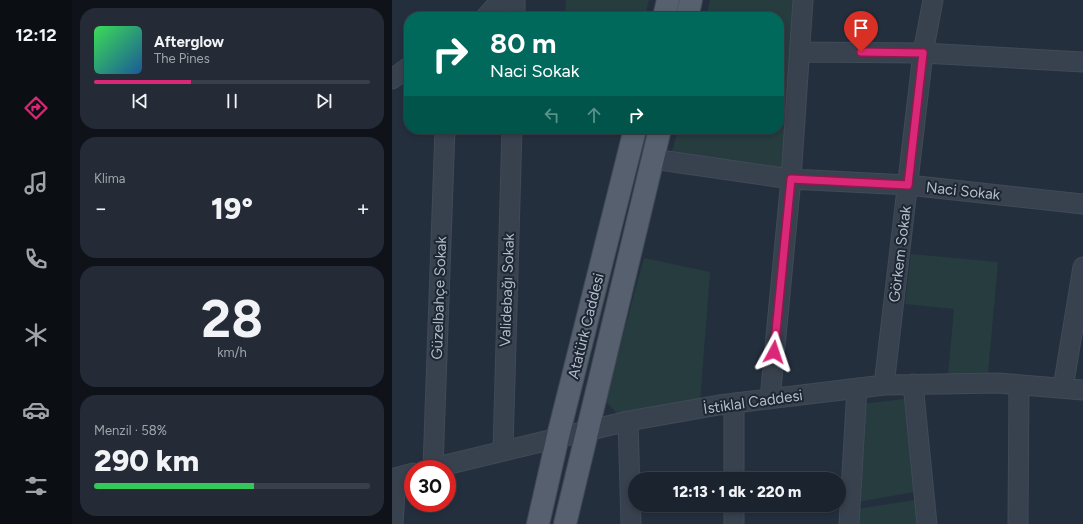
<!DOCTYPE html>
<html lang="tr">
<head>
<meta charset="utf-8">
<style>
  :root { --surface:#1b232e; --page:#242b36; --text:#f1f3f6; --muted:#a0a4aa; --line:#39404a; --accent:#db2777 }
  body { margin:0; font-family:Figtree,sans-serif; background:var(--page); color:var(--text); height:100vh; display:flex; flex-direction:column; font-size:15px; white-space:nowrap }
  * { box-sizing:border-box; margin:0 }
  p { font-size:13px; color:var(--muted) }
  .icon { flex:none; width:22px; height:22px; fill:none; stroke:currentColor; stroke-width:2; stroke-linecap:round; stroke-linejoin:round }
  .map { position:relative; flex:1; overflow:hidden }
  .side { display:flex; flex-direction:column; gap:8px; padding:8px; background:#0f1319; width:320px }
  .side>* { flex:none }
  .banner { position:absolute; left:12px; top:12px; width:380px; height:122px; border-radius:16px; box-shadow:0 2px 6px #0003,0 0 0 1px var(--line); background:#00695c; color:#fff; overflow:hidden }
  .speed { position:absolute; left:12px; top:460px; display:flex; gap:8px; font-size:20px; font-weight:700; text-align:center }
  .speed>* { display:grid; place-content:center; width:52px; height:52px; border-radius:50%; background:var(--surface); box-shadow:0 2px 6px #0003,0 0 0 1px var(--line); line-height:1 }
  .speed .limit { border:6px solid #d22; background:#fff; color:#111 }
  .pin { position:absolute; display:grid; place-items:center; width:34px; height:34px; color:#fff; margin:-41px -17px; border-radius:50% 50% 50% 0; rotate:-45deg; box-shadow:0 0 4px #0007 }
  .pin .icon { rotate:45deg }
  .me { position:absolute; width:44px; margin:-22px; rotate:5deg; stroke-linejoin:round; filter:drop-shadow(0 0 3px #0008) }
  .turn { display:flex; align-items:center; gap:14px; height:84px; padding:0 20px; font-size:18px }
  .turn .icon { width:52px; height:52px; stroke-width:2.5 }
  .turn b { display:block; font-size:28px; line-height:34px }
  .lanes { display:flex; align-items:center; height:38px; padding:0 20px; background:#0003; justify-content:center; gap:20px; direction:ltr }
  .lanes .off { opacity:.35 }
  .big { font-size:30px; font-weight:800; line-height:1.1 }
  .side .widget { flex:1; display:flex; flex-direction:column; justify-content:center; gap:6px; min-width:0; padding:0 14px; border-radius:16px; background:var(--page) }
  .side .dial { align-items:center; gap:0 }
  .dial b { font-size:52px; line-height:1 }
  .song { display:flex; align-items:center; gap:12px }
  .cover { width:48px; height:48px; border-radius:6px; background:linear-gradient(135deg,hsl(130 70% 55%),hsl(210 70% 35%)) }
  .played { height:4px; border-radius:2px; background:linear-gradient(90deg,var(--accent) 35%,var(--line) 35%) }
  .keys { display:flex; justify-content:space-around; direction:ltr }
  .heat { display:flex; justify-content:space-between; align-items:center; font-size:22px; direction:ltr }
  .charge { height:6px; border-radius:3px; background:linear-gradient(90deg,#34c759 58%,var(--line) 0) }
  .trip { position:absolute; left:236px; top:472px; width:218px; height:40px; border-radius:20px; background:var(--surface); box-shadow:0 2px 6px #0003,0 0 0 1px var(--line); font-weight:800; line-height:40px; text-align:center }
  main { display:flex; flex:1; min-height:0 }
  .tab-bar { display:flex; flex-direction:column; width:72px; justify-content:space-around; align-items:center; background:#0b0e12; color:var(--muted) }
  .tab-bar .icon { width:28px; height:28px }
  .tab-bar .on { color:var(--accent) }
  .tab-bar b { font-size:18px; color:var(--text) }
  .map>svg:first-child { display:block }
</style>
</head>
<body>
<main>
<nav class="tab-bar">
<b>12:12</b>
<svg class="icon on" aria-label="directions" viewBox="0 0 24 24"><path d="M12 3l9 9-9 9-9-9zM9 14v-3h6M13 9l2 2-2 2"/></svg>
<svg class="icon" aria-label="music" viewBox="0 0 24 24"><path d="M9 18V5l10-2v13"/><circle cx="6" cy="18" r="3"/><circle cx="16" cy="16" r="3"/></svg>
<svg class="icon" aria-label="phone" viewBox="0 0 24 24"><path d="M5 4h4l2 5-3 2q2 4 5 5l2-3 5 2v4C11 20 4 13 5 4z"/></svg>
<svg class="icon" aria-label="climate" viewBox="0 0 24 24"><path d="M12 3v18M4 7l16 10M4 17L20 7"/></svg>
<svg class="icon" aria-label="car" viewBox="0 0 24 24"><path d="M5 17H2v-5l4-1 3-4h7l3 4 3 1v5h-3M9 17h6M6 11h13"/><circle cx="7" cy="17" r="2"/><circle cx="17" cy="17" r="2"/></svg>
<svg class="icon" aria-label="filters" viewBox="0 0 24 24"><path d="M4 7h16M4 17h16"/><circle cx="9" cy="7" r="2"/><circle cx="15" cy="17" r="2"/></svg>
</nav>
<section class="side">
<div class="widget">
<div class="song"><i class="cover"></i><div><b>Afterglow</b><p>The Pines</p></div></div>
<div class="played"></div>
<div class="keys"><svg class="icon" aria-label="previous" viewBox="0 0 24 24"><path d="M18 5L8 12l10 7zM5 5v14"/></svg><svg class="icon" aria-label="pause" viewBox="0 0 24 24"><path d="M8 5v14M16 5v14"/></svg><svg class="icon" aria-label="next" viewBox="0 0 24 24"><path d="M6 5l10 7-10 7zM19 5v14"/></svg></div>
</div>
<div class="widget"><p>Klima</p>
<div class="heat"><a>−</a><b class="big">19°</b><a>+</a></div>
</div>
<div class="widget dial"><b>28</b><p>km/h</p></div>
<div class="widget"><p>Menzil · 58%</p><b class="big">290 km</b><div class="charge"></div></div>
</section>
<div class="map">
<svg width="691" height="524" viewBox="0 0 691 524">
  <rect width="100%" height="100%" fill="#242f3e"/>
  <path fill="#263c3f" d="M174,0H257L253,17H173Z
    M318,0H401L391,170L279,155L286,129H387V17H314Z
    M519,254L606,262L596,374H556L562,309L513,304Z
    M252,258L318,272L308,402L227,415L213,401Z
    M512,399L522,492L466,502L470,404Z
    M523,500L525,524H464L465,509Z"/>
  <g fill="none" stroke-linecap="round" stroke-linejoin="round">
    <g stroke="#414a57" stroke-width="21">
      <path id="minor" d="M94,17L109,0
        M123,17V0
        M408,52L531,53L691,62
        M0,79L17,67
        M261,159L399,179L516,185L691,204
        M521,384L535,524
        M492,385L531,53L541,0
        M671,388L691,267
        M378,399L399,179L411,0
        M236,421L239,524
        M111,450L120,129
        M41,468L53,129
        M37,469L236,421L327,405L492,385L606,383L691,390
        M0,479L21,473
        M342,479V403
        M1,524L4,478
        M342,524V505
        M457,524L465,388
        M626,524L627,385"/>
    </g>
    <g stroke="#414a57" stroke-width="24">
      <path id="major" d="M272,17L276,0
        M295,17L299,0
        M146,524L166,436L243,129
        M173,524L268,129"/>
    </g>
    <use href="#minor" stroke="#38414e" stroke-width="19"/>
    <use href="#major" stroke="#56606e" stroke-width="22"/>
  </g>
  <g fill="none" stroke-linecap="round" stroke-linejoin="round">
    <g stroke="#8e194d" stroke-width="10">
      <path id="route" d="M382,352L399,179L516,185L531,53L469,52"/>
    </g>
    <use href="#route" stroke="#db2777" stroke-width="7"/>
  </g>
  <g text-anchor="middle" stroke-width="4" stroke-linejoin="round" paint-order="stroke">
    <g font-size="15" fill="#b4bcc9" stroke="#1d2633">
      <text transform="translate(571 191) rotate(6)" y="5">Naci Sokak</text>
      <text transform="translate(508 254) rotate(-83)" y="5">Görkem Sokak</text>
      <text transform="translate(115 290) rotate(-88)" y="5">Validebağı Sokak</text>
      <text transform="translate(47 298) rotate(-88)" y="5">Güzelbahçe Sokak</text>
      <text transform="translate(194 326) rotate(-76)" y="5">Atatürk Caddesi</text>
      <text transform="translate(361 402) rotate(-8)" y="5">İstiklal Caddesi</text>
    </g>
  </g>
</svg>
<div class="speed"><div class="limit">30</div></div>
<div class="pin" style="left:469px;top:52px;background:#d93025"><svg class="icon" aria-label="arrive" viewBox="0 0 24 24"><path d="M6 21V4h12l-3 4 3 4H6"/></svg></div>
<svg class="me" style="left:382px;top:352px" viewBox="-20 -20 40 40"><path d="M0-17L14 15 0 8-14 15z" fill="#db2777" stroke="#fff" stroke-width="4"/></svg>
<div class="trip">12:13 · 1 dk · 220 m</div>
<div class="banner">
<div class="turn"><svg class="icon" aria-label="right" viewBox="0 0 24 24"><path d="M7 20v-9h11M14 6l5 5-5 5"/></svg><div><b>80 m</b>Naci Sokak</div></div>
<div class="lanes"><svg class="icon off" aria-label="left" viewBox="0 0 24 24"><path d="M17 20v-9H6M10 6l-5 5 5 5"/></svg><svg class="icon off" aria-label="ahead" viewBox="0 0 24 24"><path d="M12 20V5M6 11l6-6 6 6"/></svg><svg class="icon" aria-label="right" viewBox="0 0 24 24"><path d="M7 20v-9h11M14 6l5 5-5 5"/></svg></div>
</div>
</div>
</main>
</body>
</html>
